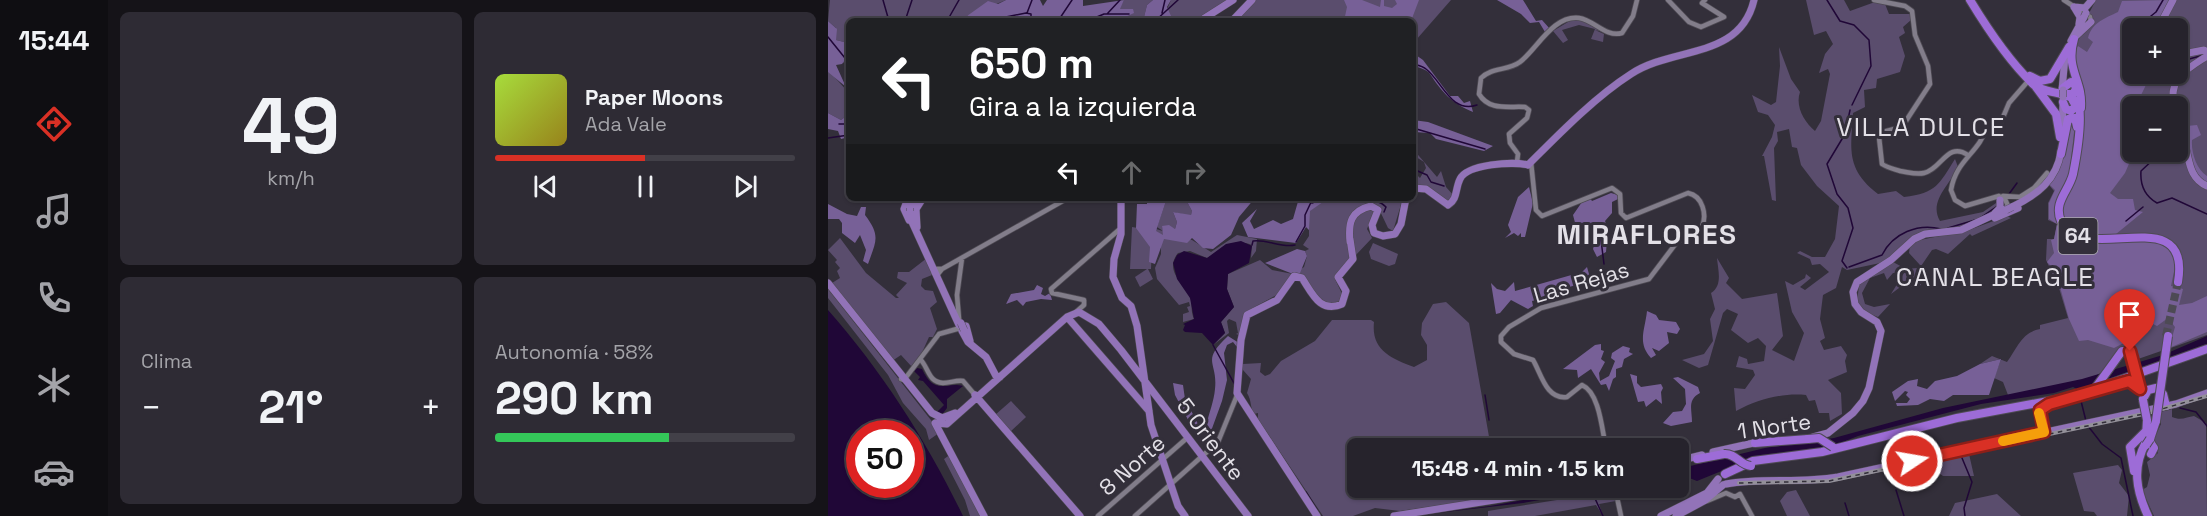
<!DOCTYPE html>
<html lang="es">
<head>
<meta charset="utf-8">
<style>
  :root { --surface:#26232c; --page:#2e2b34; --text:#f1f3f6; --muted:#a4a4a9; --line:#424048; --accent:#d93025 }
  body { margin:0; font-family:"Space Grotesk",sans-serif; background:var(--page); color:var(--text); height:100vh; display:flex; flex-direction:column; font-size:22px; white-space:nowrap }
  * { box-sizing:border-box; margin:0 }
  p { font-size:20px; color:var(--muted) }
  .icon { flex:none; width:33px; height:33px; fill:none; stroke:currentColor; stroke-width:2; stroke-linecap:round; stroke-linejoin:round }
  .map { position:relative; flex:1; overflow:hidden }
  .sheet { display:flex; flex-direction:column; gap:12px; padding:12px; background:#151318; width:720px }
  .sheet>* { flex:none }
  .guide { position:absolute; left:18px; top:18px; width:570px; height:183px; border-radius:9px; box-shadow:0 2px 4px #0004,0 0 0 2px var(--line); background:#202124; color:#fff; overflow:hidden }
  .controls { position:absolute; left:1294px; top:18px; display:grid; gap:12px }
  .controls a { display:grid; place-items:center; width:66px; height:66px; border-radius:9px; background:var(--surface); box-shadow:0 2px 4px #0004,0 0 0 2px var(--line); font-size:30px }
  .speed { position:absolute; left:18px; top:420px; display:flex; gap:12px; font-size:30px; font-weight:700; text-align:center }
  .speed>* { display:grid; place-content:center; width:78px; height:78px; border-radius:50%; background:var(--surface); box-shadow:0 2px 4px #0004,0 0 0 2px var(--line); line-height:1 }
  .speed .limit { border:9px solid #d22; background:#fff; color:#111 }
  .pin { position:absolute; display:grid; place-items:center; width:51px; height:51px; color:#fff; margin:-62px -26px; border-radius:50% 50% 50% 0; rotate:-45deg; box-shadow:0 0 6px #0007 }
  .pin .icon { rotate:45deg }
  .me { position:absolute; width:66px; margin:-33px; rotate:78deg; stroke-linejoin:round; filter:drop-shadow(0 0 4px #0008) }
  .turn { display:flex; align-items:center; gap:21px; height:126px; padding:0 24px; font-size:27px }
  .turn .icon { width:78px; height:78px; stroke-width:2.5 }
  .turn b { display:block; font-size:42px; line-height:51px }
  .lanes { display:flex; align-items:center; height:57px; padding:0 24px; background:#0003; justify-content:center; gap:30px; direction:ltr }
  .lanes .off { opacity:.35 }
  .big { font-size:45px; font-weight:700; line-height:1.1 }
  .sheet .tile { flex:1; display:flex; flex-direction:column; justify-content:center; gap:9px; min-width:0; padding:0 21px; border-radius:9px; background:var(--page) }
  .sheet .dial { align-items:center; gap:0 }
  .dial b { font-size:78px; line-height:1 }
  .song { display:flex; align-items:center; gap:18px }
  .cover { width:72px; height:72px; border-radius:9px; background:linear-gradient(135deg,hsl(80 70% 55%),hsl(50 70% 35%)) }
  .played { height:6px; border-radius:3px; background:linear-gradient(90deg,var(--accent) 50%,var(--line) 50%) }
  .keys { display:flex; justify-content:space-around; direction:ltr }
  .heat { display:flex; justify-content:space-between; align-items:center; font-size:33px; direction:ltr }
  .charge { height:9px; border-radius:4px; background:linear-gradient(90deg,#34c759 58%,var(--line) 0) }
  .sheet .tiles { flex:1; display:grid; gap:12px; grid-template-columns:repeat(2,1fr) }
  .trip { position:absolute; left:519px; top:438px; width:342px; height:60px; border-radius:9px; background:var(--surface); box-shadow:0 2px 4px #0004,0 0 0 2px var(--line); font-weight:700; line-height:60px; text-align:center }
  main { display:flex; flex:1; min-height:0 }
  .tabs { display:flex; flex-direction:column; width:108px; justify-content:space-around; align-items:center; background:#0f0e12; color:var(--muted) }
  .tabs .icon { width:42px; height:42px }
  .tabs .selected { color:var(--accent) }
  .tabs b { font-size:27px; color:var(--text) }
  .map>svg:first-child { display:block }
</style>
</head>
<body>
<main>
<nav class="tabs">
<b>15:44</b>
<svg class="icon selected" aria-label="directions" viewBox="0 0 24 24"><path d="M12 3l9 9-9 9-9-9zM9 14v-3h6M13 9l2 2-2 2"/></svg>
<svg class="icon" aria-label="music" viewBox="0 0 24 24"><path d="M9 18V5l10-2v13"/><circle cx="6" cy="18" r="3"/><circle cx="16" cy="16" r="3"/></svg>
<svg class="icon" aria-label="phone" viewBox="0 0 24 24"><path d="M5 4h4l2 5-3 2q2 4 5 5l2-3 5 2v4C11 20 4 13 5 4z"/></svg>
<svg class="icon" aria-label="climate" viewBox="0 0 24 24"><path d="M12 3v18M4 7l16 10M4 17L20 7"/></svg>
<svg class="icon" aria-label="car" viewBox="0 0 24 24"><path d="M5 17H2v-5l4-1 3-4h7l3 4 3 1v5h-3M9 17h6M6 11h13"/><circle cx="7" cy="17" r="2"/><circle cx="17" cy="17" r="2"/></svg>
</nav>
<section class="sheet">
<div class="tiles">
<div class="tile dial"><b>49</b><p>km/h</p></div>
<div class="tile">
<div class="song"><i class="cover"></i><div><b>Paper Moons</b><p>Ada Vale</p></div></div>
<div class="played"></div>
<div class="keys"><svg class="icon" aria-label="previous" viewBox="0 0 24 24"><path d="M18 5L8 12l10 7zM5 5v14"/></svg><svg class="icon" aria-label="pause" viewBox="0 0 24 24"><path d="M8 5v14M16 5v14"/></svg><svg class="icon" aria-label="next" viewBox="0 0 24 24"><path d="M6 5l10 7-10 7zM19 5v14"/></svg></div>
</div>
<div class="tile"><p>Clima</p>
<div class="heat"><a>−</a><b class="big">21°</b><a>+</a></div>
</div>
<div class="tile"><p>Autonomía · 58%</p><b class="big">290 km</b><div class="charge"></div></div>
</div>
</section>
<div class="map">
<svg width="1379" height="516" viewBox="0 0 1379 516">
  <rect width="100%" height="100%" fill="#332f3a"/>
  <path fill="#5a4d6d" d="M2,0H178L139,16L138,21H21L20,68L15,62L20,56L16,42L8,40V28L0,21Z
    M296,0H325L319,5L315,21H277L293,19L305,9H291Z
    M343,0H399L365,21H334Z
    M427,0H623L588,40L585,58V21H406Z
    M978,0H1016L1022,11L1047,2L1057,4L1061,14H1083V20L1075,27L1077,33L1071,37L1077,56L1072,72L1049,79L1048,88L1036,90L1037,107L1025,113C1023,148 1017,169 1050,194L1068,191L1076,197C1109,193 1111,184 1127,159L1130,167C1123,184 1100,201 1112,221L1155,212L1171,201V209L1129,229L1101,232L1057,262L1019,270L1014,267L1008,288L995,295L992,319L997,338L992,341L996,350L1013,346L1019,355L1017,361L1019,372L1000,380L1013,393L1014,414L1002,421L1001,413H991L987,400L981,401L978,395C953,393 931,399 908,411L906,388L917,389L927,375L925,370L908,367L911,356L919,359L920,364L936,361L938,346L930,338L920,343L903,330L910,314L899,309L895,313L880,365L871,368L854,360L876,354L885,341L882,319L887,309L883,293C895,286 890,270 889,258L901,278L898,283L914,299L949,293L955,336L944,350L966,361L976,333L964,312L957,281L965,285L977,278L978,274L983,278L972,287L977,290L1001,272L992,264L984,265L982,259L969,253L972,251L984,257H997L1007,239L1011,206L989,186L973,165L969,148L964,147L961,129L949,132L950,141L946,148L948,201L944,200L936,156H934L944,137L947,125L940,115L930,112L924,95L943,105L948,102L952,66L951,47L963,79L972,92C967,106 976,122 987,131L993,121L1002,74L1000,69L991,73L997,54L1005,44L998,31L986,35Z
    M1268,0H1343L1305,28V74H1350V28H1336V22L1346,0H1379V51L1352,72L1345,106H1305V152H1350V133L1379,188V335L1340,349L1342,336L1336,335V350L1310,359L1303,349C1283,358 1289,359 1275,371C1262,383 1199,391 1180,395L1175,382L1166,378L1173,359L1152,364L1164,356L1179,362C1189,348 1194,332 1212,329V325L1240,318L1231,288L1218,260L1219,239H1226L1229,224L1220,220V203L1226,191L1220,184L1224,178L1238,120L1237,112L1243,110L1236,97L1244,100L1253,119C1248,81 1232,50 1265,23V17L1260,15Z
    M745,19L753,20L776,32L767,30L776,34L775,42L763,39L767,29L751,25L734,30L740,40L735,43L725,31Z
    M1379,57V185L1350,131V106H1347L1345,100L1351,77Z
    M0,70L21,93V114L13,120L0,113Z
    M585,149L609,177L613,171L618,187L626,196L622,203L601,190L585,187V171L592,178L598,168L596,162L585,155Z
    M339,198H357L364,211L363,216L345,212L349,222L347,229L334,226L335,231L329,227Z
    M501,198H575L565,231L560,228L550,207L525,212L522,258L507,279L516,298L508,305L494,303L470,275L454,292L423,309L411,335L408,334L410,333L408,322L401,319L399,321L401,333L385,345L397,333L393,322L406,307L399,289L400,274L432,260L444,270L465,274L476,267L479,256L477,251L481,249L475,245L481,236V211Z
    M544,207L547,209L539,229L544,238L527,256L523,232L525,217Z
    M1179,216L1183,218L1144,236L1142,234L1120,254L1108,249L1104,250L1091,269L1093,285L1085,288L1079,282L1063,294L1076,273H1065L1059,280L1056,273L1042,278L1034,293L1037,304L1046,307L1062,304L1050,317L1039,313L1029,302L1031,285L1065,262L1078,269L1089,268L1092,265L1081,253L1082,245L1092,240L1141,230Z
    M304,227L310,228L324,246L323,269H320L325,279L312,287L307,277L319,269H302Z
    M325,228L364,240L383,252L409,235L429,239L428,251L423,258L424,245C402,237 397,250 379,258L362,251L350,253C335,272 358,284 363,300C364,307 363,312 366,319L355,322V314L361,312L359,307L362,306L361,302L351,305L329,279L327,268L333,254V244Z
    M12,238L38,273L68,298H71L68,295L79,283L69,278L70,272H81L99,258L104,275L94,279L93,286L97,290L105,291L109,302L102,308L109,329L105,337H101L92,357L84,367L73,355L64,361L0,282V279L4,283L12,278L9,271L12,268L7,262L9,260L0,250Z
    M545,243L570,254L567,264L561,266L543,259L541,252Z
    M0,289L106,424L111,433L101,440L98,429L75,403L60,375L0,298Z
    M618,302L641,323L663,448H530V488H655L656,499L572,511L547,508L525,516H495L430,419V413L426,414C422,408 424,401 419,393L423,379L415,370V364L433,363L432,372L437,376L442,374L453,361L487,341L504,320H543L546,322C543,350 563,358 586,367L599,360V345L593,335L594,323L605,304Z
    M183,401L198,417L182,432L167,415Z
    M1344,409V417C1353,421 1359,417 1366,416L1378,423L1379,516H1326L1314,490L1319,487L1322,475L1319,462L1330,453L1325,441L1333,424L1332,412Z
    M123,454L155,516H142L137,500L116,459Z
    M1141,454L1146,476H1115L1107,470L1106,462Z
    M1290,465L1294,470L1291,483L1301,496L1299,516H1269L1266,512L1256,511L1245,473Z
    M968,490L982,516H959L952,501L959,492Z
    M785,491L788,501L771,504L775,516L768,505L707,516H660V511Z
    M1169,494L1193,516H1121L1127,503Z"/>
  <path fill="#776097" d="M178,0H212L215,6L219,0H255V6L296,0L292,9H305L306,13L293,19L276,21H138L139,16L160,1L170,4Z
    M325,0H343L339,7L343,16L334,21H315L319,5Z
    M516,0H534L552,7L553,0H556V6L564,8L569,4L567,0H591L583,21H516L519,7Z
    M669,0H695L708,21L714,20L722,29L717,32L711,22L702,23L693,14Z
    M1342,0L1334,28H1305V74H1322C1319,86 1312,94 1309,106H1305L1306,152L1297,173L1282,193L1290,199H1305L1307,210L1315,212L1288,234L1260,235L1243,230L1234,216L1235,201L1248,175L1257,91L1245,53L1250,46L1259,52L1265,42L1260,38C1264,22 1278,18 1290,12L1294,1Z
    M0,21L9,29L8,40L16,42L20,56L14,64L8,65L18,87L0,72Z
    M585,53L595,60L622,96H630L636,103L642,101L645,112C623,103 614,92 602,74C599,69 590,68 585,65Z
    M0,113L13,120L21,114V137L13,139L10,131L0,129Z
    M585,120L600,122L665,146L656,151L608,139L602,133L586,132Z
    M1240,120L1247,123L1241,178L1229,201L1232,226L1244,237L1256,242L1327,241L1340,249L1348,262L1343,286L1355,289L1351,305L1364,303L1379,296V332L1341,348L1347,327L1340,318L1329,326L1325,324L1321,330L1286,348L1260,340L1251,341L1241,319L1232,287L1237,285L1236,280L1219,262L1226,253L1223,240L1226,239L1229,224L1221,219V203L1227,190L1221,184Z
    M1369,125L1373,135L1364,140C1363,152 1368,169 1379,176V184L1371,180L1353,132L1359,126Z
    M701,187L705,203L697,237H693V233L690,236L686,233L677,238L683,232L680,225L690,197Z
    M783,193L790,195V199L784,202V213L777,221L780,229L778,252L769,257L765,249L768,239L759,235L751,238L745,215L754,202L762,198L764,201Z
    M319,198H339L328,231L335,235L334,226L341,225L347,229L349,222L345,212L363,215L364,211L357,198L375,201L377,198H427L411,217L403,235L385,249L375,248L364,238L359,243L336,239L327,264L321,262L322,247L308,228L309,204H319Z
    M471,198H501L482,211L481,230L478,227L468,243L420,237L414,223L429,209L422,221L426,229L445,220L453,224L465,219Z
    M0,204L19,214L29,216L33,207H38L37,215C53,236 48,241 40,264L35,261L38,250L32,235L27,243L14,233V223L11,219H0Z
    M469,249L477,251L479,256L472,273L465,274L437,263Z
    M759,267L763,281L730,290L732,295L704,301L705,306L700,309L683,300L672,313L668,314L663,283L669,289L677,291L686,282L687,291L754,272Z
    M209,285L215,288L213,294L217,296L222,293L224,300L213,299L198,302L195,306L189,300L178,304L183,294L206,290Z
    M819,311L828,315L831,320L848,322L852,329L849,334L839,332L841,343L831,351L824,348L828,355L823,358C809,343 817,330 819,311Z
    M400,336L411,343L409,347L405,342L399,345L396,353L399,380L394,401L382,434L372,431L367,433L347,395L345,383L355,385L357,399L370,424L378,426C381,413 386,401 387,389C390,361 372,362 400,336Z
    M773,344V350L776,351L773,359L777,362L771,373L772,381L781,376L787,361L783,358L784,353L795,346L802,348L801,352L805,354L796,359L794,367L788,369V377L785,379L781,391L778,384L773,385L763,369L750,378L749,370L735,369L767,345Z
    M1173,359L1161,395H1125L1116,401L1102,399L1090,405L1069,406L1068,403H1079L1082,399L1078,395L1080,392L1077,391L1067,401L1064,392L1080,381L1090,379L1089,386L1099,389L1107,381L1129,376L1152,364Z
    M802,374L809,376V383L813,387L833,384L835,388L833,392L834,404L828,399L818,407L816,401L810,402Z
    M850,377L870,387L872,393C859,400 864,409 864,422L843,426L835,423L845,412L854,411L858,404L857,389L845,378Z"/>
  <path fill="#200737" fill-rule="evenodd" d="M413,241L424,246L421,263L400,274L399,289L406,307L393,322L397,333L385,345L374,333L357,332L355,330L357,325L355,324L366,319L362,298L349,279L345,263L349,255L356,251L379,258L398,244Z
    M0,310C54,371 100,443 135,516H0ZM32,434H82V484H32Z
    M1379,336V345L1251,390L1245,387L1226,393L1153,404L1030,436L997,449L918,461L869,481L851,474L850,469L937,448L1006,438L1115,408L1254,379L1335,355Z
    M89,368L94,369C106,396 118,381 135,386L119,399V408L113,416L108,413L116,405L95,381L90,380L92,377L86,371Z
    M762,488H781L695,503L584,516L662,506Z"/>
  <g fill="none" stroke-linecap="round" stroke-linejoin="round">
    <path stroke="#200737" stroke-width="1.5" d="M55,0L61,21
      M999,0L1012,21L1026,25L1041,40L1043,66L1024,105
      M199,13L204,0
      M334,13L337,0
      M279,14L292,0
      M77,21L84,0
      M118,21H124
      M119,21L131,0
      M158,21L198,13L203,14V21
      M230,21L244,0
      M232,21L243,18L251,21
      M259,21L276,14H301
      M327,21L350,0
      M1324,28L1318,20L1328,12L1335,0
      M0,37L21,63
      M1350,62L1376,55
      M585,64C589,65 595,66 598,69C614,81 623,114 649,105
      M1315,106L1318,98
      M11,124H16L21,120
      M585,128L657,149
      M0,138L21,135
      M1329,152V156L1313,171C1312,184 1317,196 1329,203L1344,198L1379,214
      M585,169L599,175L603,182L616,186
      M1181,194L1189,183
      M508,198H522
      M524,198C535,203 548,196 558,207L556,212
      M484,203L497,198
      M1152,218L1168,207
      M1298,221L1315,207
      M1120,228L1147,220
      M773,240L776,264
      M468,242L477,226V215L485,198
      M424,245L425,241C439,239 453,248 467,245
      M1021,267L1054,255C1065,233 1090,223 1113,229
      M1019,268L1014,261L1025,228L1020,208L1009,194L999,164L1017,134L1022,110
      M385,345L407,385
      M657,395L661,420
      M1252,397L1258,421
      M1352,408L1368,412L1379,426
      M1260,426L1274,444L1293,458L1305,516
      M1134,458L1144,482L1136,508L1137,516
      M1068,490L1076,516
      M478,492L489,510
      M765,494L775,516
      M1017,503L1021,516"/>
    <path stroke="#4d4a54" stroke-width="8" stroke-dasharray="8 4" stroke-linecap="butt" d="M1338,336L1350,282"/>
    <g stroke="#4f4b54" stroke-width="6">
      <path id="minor" d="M840,0L861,22L873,27L896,17L874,3L877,0
        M1046,0L1077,6L1084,11L1087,35L1100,66L1102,84L1074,127L1055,132L1051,137L1054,164C1060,168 1066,169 1072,171C1080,172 1088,175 1096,173C1114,169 1119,141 1140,155
        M1236,0L1262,17L1263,22
        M1170,121L1159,126C1152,153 1128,159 1123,190L1127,200L1137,206L1171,196
        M1173,122L1181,103L1201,80
        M689,162L690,154L682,143L681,134L699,118L701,110L697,107C680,106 661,111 651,94L653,78C664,67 680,71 692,62C709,49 725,15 751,18C766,20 778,38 794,33L805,16L809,0
        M703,162L708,210L714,216L784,188L792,194L793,213L798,218L860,193C875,196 879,215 874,227L849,242L821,279L713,308L681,327L673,336V342L686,354L705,360C713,373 718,400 739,397L754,385C772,393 774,431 778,448
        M1175,196L1192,197L1206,188L1219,173
        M1176,197L1182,210
        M114,269H108L106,273L110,274L114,269L240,198
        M248,312L256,305V300L224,293L223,289L293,228
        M131,319L129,295L134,258
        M92,359C101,368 100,382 115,383C122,383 128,380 135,381L147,395
        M73,379L76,380L111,334L136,327
        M787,488L793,516
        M879,501L898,493L907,497L912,494L924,516
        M270,516L359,438
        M307,516L390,442L410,393"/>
    </g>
    <g stroke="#4f4b54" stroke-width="8">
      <path id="major" d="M1246,7L1252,17L1251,24
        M1246,7L1257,8L1264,0
        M372,21L405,0
        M404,21L424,0
        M1335,28V19L1345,0
        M1248,36L1263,22
        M1243,41L1256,17
        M1350,55L1376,50L1379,52
        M1234,90L1237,57
        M1346,106C1340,78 1359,69 1379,56
        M1350,132C1364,148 1355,175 1379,186
        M1234,133L1235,103
        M700,165C731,134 767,97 803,74C845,46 912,60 926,0
        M585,188L598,189L620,205
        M80,198L76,209L81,220
        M293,198V234L286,259L285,277L294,298L303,306L309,326L323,425L350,506L357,516
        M620,205C630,199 627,189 632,179C639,164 686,161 700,165
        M1184,207C1209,195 1229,180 1233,151
        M82,208L88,198
        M82,211L84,222L131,325
        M1167,213L1172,208V200
        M1167,218L1190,208
        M89,227L88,209L95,198
        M522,242C520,222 523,211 543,206L550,210L544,225L546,233L555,236L567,234L573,224L578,198
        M0,283L104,413L114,418L127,413
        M240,318L321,411
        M138,326L142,341
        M134,331L140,342L158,357L168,376L172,377
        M147,395L252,516
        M107,423L156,516
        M108,423L119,424L239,317L251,312L271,324L293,350L420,516
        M985,437L1000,433L1025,413L1035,401L1041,388L1053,331L1049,322L1033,312L1027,304L1025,292L1029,282L1063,260L1086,239L1097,234L1133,230L1178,209
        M885,452L930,442
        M850,461L874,455
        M898,484C935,477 972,484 1010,477L1348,404L1379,393
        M489,516L409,393L413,340L419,315L449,300L466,276L474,278C484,293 492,314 514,304L518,291L510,277L525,259L522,239
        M566,516L741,488
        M833,516L879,493L890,479
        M848,516L876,501L895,485"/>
    </g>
    <g stroke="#4f4b54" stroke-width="10">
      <path id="highway" d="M1142,0C1159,28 1181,61 1205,84C1217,95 1242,90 1251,105C1254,125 1249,154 1245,174C1241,191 1225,202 1233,221C1254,268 1364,198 1350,282
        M1246,39C1237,70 1255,79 1253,108
        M1202,76L1212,81L1222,79L1241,47
        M1208,87L1228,114L1232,137
        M1235,88L1243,82L1249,87L1245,94H1237
        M1235,102L1238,109L1243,111L1248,106L1245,101
        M1233,154L1240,119L1247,118L1249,127
        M1268,387L1294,351H1302L1306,358
        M1315,399L1320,390L1328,388L1335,394L1338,406
        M1319,420L1318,436L1326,448L1323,454
        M1216,432L1211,411L1220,404
        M1322,439L1328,421
        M1318,442C1304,468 1308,490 1320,516
        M927,443L980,439
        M869,459L896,454
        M1306,471L1302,447L1318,431
        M897,474L925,461L994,452L1129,418L1247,396L1379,349"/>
    </g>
    <use href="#minor" stroke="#827d8a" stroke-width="4.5"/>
    <use href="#major" stroke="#9273b8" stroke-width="7"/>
    <use href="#highway" stroke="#9d6cd7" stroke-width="8"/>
    <g stroke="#939099" stroke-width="4">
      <path id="rail" d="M911,483L1001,481L1320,413L1379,396"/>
    </g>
    <use href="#rail" stroke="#332f3a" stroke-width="1.5" stroke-dasharray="4.5" stroke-linecap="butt"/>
    <g stroke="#4f4b54" stroke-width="8" stroke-linecap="butt">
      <path id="major-bridge" d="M1256,17L1258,13
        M1235,97V90
        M1178,210L1184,207
        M82,211V208
        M133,323L136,330"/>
    </g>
    <g stroke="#4f4b54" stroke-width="10" stroke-linecap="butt">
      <path id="highway-bridge" d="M1306,358L1311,384
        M1315,400L1319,420
        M1328,421L1340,336
        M980,439L991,438L1005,447
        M1318,445L1322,439
        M896,454C908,453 911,465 923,466"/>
    </g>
    <use href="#major-bridge" stroke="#9273b8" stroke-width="7"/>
    <use href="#highway-bridge" stroke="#9d6cd7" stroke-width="8"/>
  </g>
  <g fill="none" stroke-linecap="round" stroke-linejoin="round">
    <g stroke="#8d1f18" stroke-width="15">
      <path id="route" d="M1084,461L1216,432L1212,410L1221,404L1301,381L1312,389L1302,351"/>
    </g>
    <use href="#route" stroke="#d93025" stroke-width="10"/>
    <path stroke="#f59e0b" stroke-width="10" d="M1175,441L1216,432L1211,413"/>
  </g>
  <g text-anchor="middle" stroke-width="6" stroke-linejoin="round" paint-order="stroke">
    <rect fill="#332f3a" stroke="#aeabb3" stroke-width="1.5" x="1230.5" y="218" width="39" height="36" rx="4.5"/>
    <g font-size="21" font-weight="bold" fill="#e3e0e7">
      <text x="1250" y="243">64</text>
    </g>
    <g font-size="22" fill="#e3e0e7" stroke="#332f3a">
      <text transform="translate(753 282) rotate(-16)" y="8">Las Rejas</text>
      <text transform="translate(946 426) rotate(-8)" y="8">1 Norte</text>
      <text transform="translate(383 439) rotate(53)" y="8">5 Oriente</text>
      <text transform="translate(304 465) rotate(-41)" y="8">8 Norte</text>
    </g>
    <g font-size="26" letter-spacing="1.5" fill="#e3e0e7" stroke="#332f3a">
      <text x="1093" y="136">VILLA DULCE</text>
      <text x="1167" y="286">CANAL BEAGLE</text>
    </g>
    <g font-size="28" font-weight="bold" letter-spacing="1.5" fill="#e3e0e7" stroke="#332f3a">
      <text x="819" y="244">MIRAFLORES</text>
    </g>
  </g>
</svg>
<div class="controls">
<a>+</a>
<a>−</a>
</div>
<div class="speed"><div class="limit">50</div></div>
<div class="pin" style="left:1302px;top:351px;background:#d93025"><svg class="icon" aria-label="arrive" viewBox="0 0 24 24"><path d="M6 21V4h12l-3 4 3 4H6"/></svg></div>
<svg class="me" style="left:1084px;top:461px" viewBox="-20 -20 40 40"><circle r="17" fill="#d93025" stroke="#fff" stroke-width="3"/><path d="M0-11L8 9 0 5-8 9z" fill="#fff"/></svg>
<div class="trip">15:48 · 4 min · 1.5 km</div>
<div class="guide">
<div class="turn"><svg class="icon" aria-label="left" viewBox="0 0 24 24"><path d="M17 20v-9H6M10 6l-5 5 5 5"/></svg><div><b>650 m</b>Gira a la izquierda</div></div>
<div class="lanes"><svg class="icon" aria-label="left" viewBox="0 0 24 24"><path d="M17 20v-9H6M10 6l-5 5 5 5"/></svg><svg class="icon off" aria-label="ahead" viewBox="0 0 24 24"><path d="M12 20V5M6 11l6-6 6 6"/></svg><svg class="icon off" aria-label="right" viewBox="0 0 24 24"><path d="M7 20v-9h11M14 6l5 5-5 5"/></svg></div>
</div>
</div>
</main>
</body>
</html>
